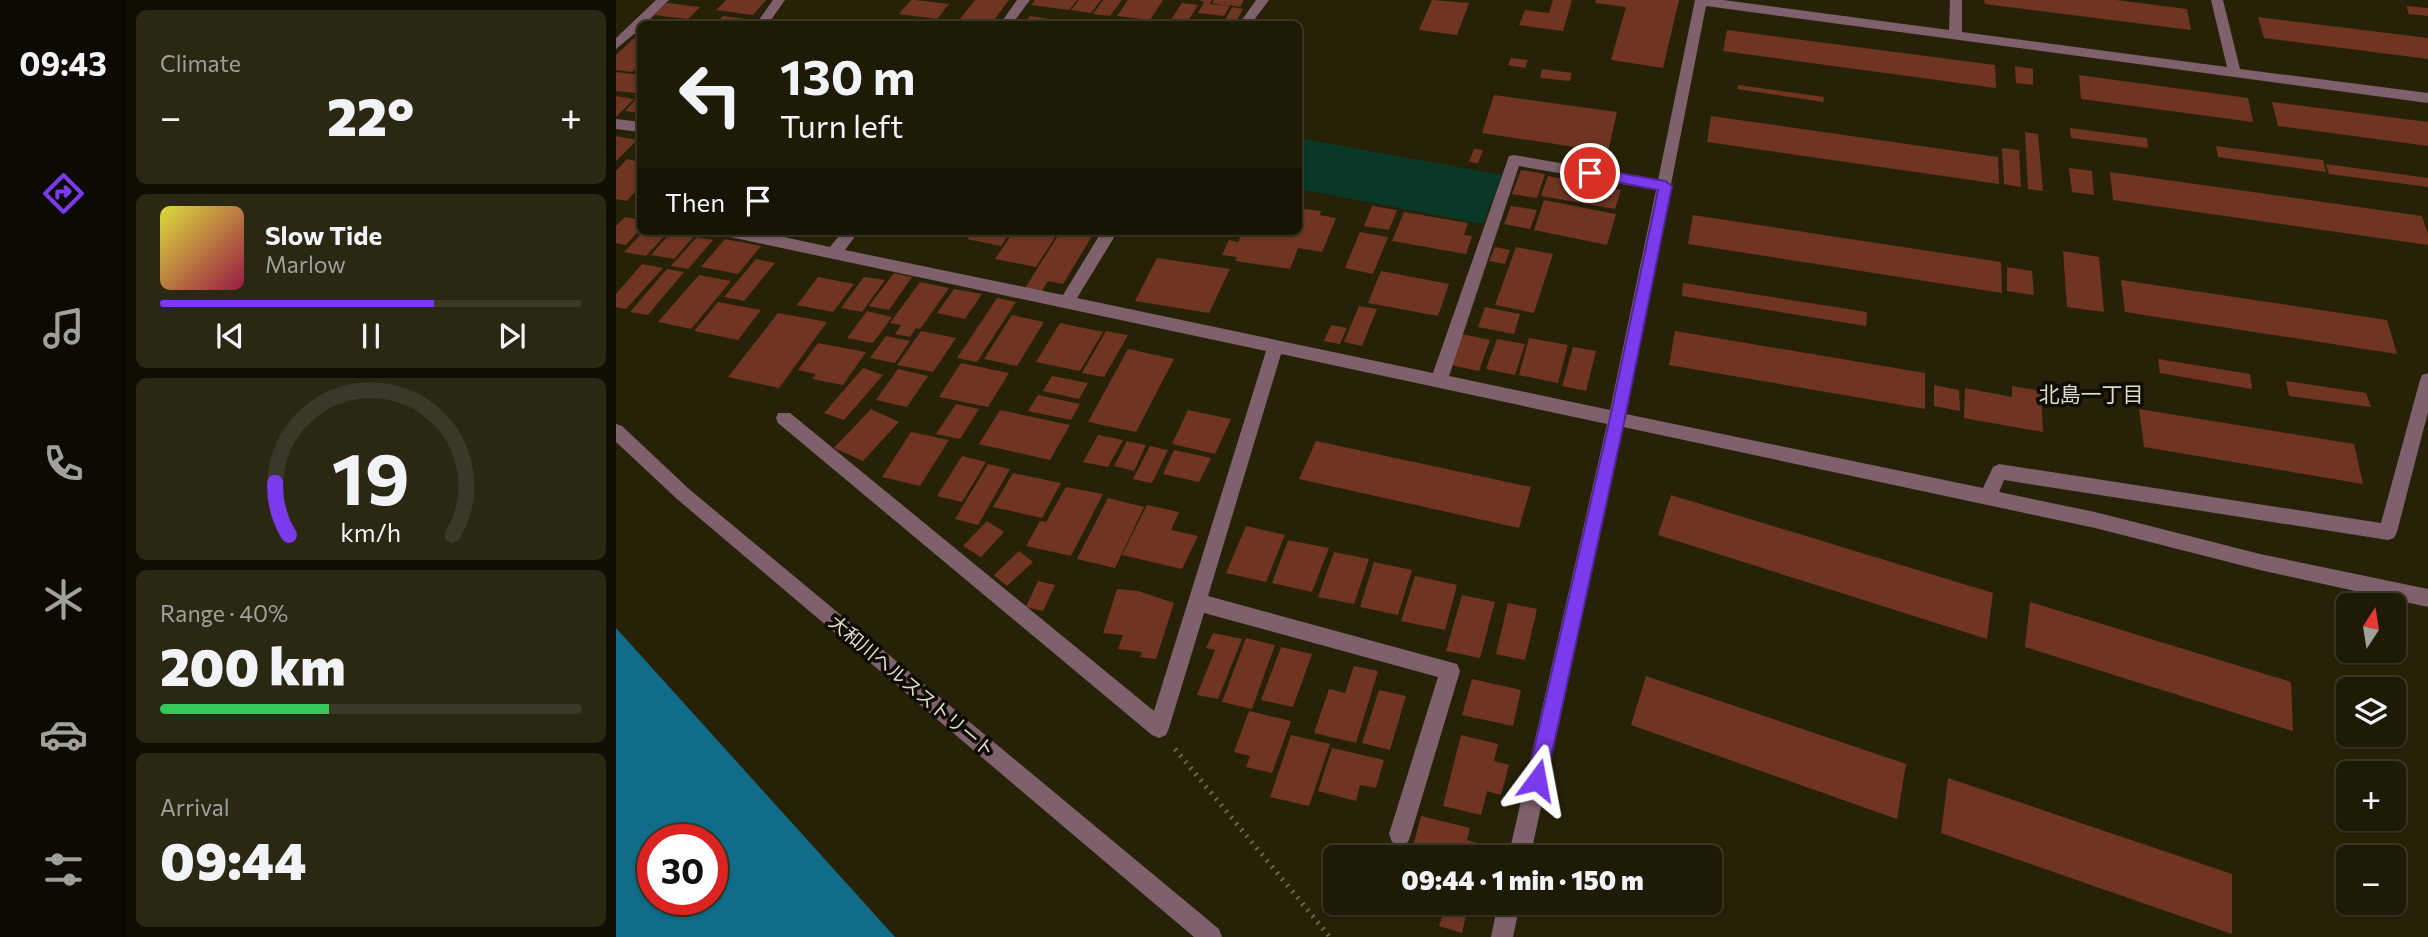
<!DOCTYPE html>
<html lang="en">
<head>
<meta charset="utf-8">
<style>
  :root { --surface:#1d1a05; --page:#2a2713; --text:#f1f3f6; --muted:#a0a19a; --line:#3b3827; --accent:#7c3aed }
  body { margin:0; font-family:Commissioner,"Noto Sans JP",sans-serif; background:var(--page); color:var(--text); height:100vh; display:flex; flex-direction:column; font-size:26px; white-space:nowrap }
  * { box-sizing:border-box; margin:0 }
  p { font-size:23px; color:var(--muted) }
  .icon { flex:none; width:38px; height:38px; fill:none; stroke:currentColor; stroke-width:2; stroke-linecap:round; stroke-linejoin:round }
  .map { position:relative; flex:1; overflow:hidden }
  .side { display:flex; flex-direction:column; gap:10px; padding:10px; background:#100e03; width:490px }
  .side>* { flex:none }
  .top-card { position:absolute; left:21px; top:21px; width:665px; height:214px; border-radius:10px; box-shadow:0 2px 5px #0004,0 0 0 2px var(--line); background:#1d1a05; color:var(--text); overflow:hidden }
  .needle { width:46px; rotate:12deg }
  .tools { position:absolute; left:1720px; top:593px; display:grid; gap:14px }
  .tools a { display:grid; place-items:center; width:70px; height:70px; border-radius:10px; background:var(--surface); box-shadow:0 2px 5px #0004,0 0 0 2px var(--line); font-size:35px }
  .speed { position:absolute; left:21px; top:824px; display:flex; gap:14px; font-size:35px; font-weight:700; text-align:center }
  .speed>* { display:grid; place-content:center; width:91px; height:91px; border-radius:50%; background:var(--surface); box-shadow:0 2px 5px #0004,0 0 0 2px var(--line); line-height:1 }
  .speed .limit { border:10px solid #d22; background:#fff; color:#111 }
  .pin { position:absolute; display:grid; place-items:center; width:60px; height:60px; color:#fff; margin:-30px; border:4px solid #fff; border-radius:50%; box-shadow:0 2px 7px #0007 }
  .me { position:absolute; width:77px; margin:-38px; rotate:13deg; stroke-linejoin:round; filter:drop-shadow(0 0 5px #0008) }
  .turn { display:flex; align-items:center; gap:24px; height:147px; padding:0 28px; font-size:32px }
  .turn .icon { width:91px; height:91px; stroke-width:2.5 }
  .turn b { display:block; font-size:49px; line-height:60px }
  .then { display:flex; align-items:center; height:66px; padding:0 28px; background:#0003; gap:14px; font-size:26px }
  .big { font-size:52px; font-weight:800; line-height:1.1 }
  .side .tile { flex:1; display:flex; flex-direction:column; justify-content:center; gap:10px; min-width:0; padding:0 24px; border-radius:10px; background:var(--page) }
  .side .dial { align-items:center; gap:0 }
  .dial svg { height:182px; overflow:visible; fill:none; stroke:var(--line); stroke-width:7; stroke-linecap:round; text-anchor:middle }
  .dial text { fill:var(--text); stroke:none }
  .song { display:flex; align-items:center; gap:21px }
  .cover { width:84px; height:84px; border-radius:10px; background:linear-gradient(135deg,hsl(60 70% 55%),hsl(340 70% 35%)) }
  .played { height:7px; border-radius:4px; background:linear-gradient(90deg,var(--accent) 65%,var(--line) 65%) }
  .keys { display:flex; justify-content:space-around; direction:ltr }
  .heat { display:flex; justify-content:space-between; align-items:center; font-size:38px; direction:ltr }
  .charge { height:10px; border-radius:5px; background:linear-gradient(90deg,#34c759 40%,var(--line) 0) }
  .trip { position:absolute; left:707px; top:845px; width:399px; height:70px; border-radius:10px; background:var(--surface); box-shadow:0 2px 5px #0004,0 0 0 2px var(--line); font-weight:800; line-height:70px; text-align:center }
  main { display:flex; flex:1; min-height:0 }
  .tabs { display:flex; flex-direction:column; width:126px; justify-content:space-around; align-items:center; background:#0c0a02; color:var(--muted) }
  .tabs .icon { width:49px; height:49px }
  .tabs .on { color:var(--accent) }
  .tabs b { font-size:32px; color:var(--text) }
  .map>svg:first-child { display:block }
</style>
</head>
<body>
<main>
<nav class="tabs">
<b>09:43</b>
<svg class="icon on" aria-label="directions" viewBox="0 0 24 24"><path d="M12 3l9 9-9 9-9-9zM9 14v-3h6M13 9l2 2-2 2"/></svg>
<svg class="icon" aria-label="music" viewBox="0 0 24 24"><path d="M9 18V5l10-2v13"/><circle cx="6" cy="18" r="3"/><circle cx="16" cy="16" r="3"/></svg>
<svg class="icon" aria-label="phone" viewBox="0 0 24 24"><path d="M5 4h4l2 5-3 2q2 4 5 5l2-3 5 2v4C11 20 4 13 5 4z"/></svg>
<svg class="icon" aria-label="climate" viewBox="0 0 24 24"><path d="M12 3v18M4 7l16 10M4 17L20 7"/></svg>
<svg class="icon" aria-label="car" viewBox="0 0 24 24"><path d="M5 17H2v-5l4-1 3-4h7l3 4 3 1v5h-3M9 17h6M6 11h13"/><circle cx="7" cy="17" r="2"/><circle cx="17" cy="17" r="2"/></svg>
<svg class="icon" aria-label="filters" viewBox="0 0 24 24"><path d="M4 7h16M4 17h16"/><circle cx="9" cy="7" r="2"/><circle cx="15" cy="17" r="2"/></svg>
</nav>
<section class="side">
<div class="tile"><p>Climate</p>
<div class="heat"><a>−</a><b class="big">22°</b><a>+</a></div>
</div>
<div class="tile">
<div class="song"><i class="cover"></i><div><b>Slow Tide</b><p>Marlow</p></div></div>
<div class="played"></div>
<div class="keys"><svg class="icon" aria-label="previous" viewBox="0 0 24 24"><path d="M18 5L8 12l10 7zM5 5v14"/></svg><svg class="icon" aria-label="pause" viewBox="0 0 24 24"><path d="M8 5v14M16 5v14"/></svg><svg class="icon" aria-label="next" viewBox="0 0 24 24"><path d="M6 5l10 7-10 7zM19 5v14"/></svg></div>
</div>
<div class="tile dial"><svg viewBox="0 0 100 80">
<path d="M14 69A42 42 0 1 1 86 69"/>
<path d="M14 69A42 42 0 0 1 8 46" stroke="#7c3aed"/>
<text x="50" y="56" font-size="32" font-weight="700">19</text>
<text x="50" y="72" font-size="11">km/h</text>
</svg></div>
<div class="tile"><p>Range · 40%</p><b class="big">200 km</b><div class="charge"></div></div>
<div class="tile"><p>Arrival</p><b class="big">09:44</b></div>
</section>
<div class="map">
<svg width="1812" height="937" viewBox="0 0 1812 937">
  <rect width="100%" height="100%" fill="#272207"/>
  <path fill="#093827" d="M682,138L886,175L867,224L683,189Z"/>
  <path fill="#106c89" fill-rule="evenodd" d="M0,628L279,937H0ZM37,840H96V900H37Z"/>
  <path fill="#703422" d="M110,0H150L137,15L100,10Z
    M295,0H299L333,4L321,19L283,14Z
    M359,0H393L375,24H340Z
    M419,0H461L453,10L415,5Z
    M463,0H485L475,13L455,10Z
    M487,0H506L494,16L477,14Z
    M512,0H547L534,20L501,16Z
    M583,0H596L594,4L611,6L596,3L598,0H628L624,7L614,5L608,16L582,13L588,2Z
    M816,0L853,3L841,35L803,30Z
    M937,0H956L947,31L903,25L909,10L933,13Z
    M980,0H1063L1047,68L995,60L1010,7L979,3Z
    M1368,0H1500L1571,9L1575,30L1369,4Z
    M51,3L84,7L72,19L38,15Z
    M566,3L582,5L570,24H552Z
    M1790,6L1812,8V16L1793,14Z
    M616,7L627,9L619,24H607Z
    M107,16L136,20L132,24H99Z
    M414,16L462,23V24H407Z
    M1642,17L1812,38V59L1648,38Z
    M1111,30L1379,65L1380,88L1107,51Z
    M17,39L24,40V64L16,72L0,70V55Z
    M895,58L912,60L909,68L892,65Z
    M1399,66L1417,69V85L1400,83Z
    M926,69L956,73L954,81L924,78Z
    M0,72L24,75V88L19,93L0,91Z
    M1463,75L1632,98L1637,122L1465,99Z
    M1122,85L1208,97L1207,102L1121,89Z
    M24,95V113L9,111Z
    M878,95L1001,112L992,152L866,133Z
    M0,96L18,99L0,117Z
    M1656,102L1812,122V146L1662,126Z
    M1095,116L1382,157L1383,184L1091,142Z
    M1454,128L1531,138L1532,148L1455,138Z
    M1409,132L1422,134L1427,191L1412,189Z
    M0,136L21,140L0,161Z
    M1600,146L1707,160L1710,172L1602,157Z
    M1386,148L1403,150L1405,187L1388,184Z
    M858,149L867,150L862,163L853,162Z
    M11,159L24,162V186L11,201L0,199V171Z
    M1710,164L1812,178V187L1713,174Z
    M1453,168L1476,171L1478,195L1456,192Z
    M905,170L929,174L921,198L896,194Z
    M1494,172L1806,216L1812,234V245L1497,200Z
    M932,176L1005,190L999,209L925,196Z
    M928,200L1000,214L991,245L918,230Z
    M756,206L781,210L773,230L748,226Z
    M895,206L921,210L914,229L888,224Z
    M682,208L705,211L704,215L720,218L706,252L682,248L674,269L619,261L621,257L606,255L613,240L622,242L627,231H682Z
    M788,212L852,223L848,235L856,236L850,254L776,241Z
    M1077,215L1385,262L1386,293L1072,244Z
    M9,217L24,220V229L10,245L0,243V226Z
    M28,231H53L30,256L8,252Z
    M56,231L79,235L58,259L35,255Z
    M357,231H395L385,246L351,239Z
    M398,231H443L420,267L379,259Z
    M445,231H479L447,284L432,281L426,291L409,288Z
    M744,232L772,237L757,274L729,268Z
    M81,237L97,240L72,269L55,266Z
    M109,239L145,246L122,274L85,267Z
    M879,247L894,250L889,264L873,261Z
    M900,247L937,254L918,313L879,305Z
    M1447,251L1483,257L1488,312L1451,307Z
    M541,258L614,269L593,313L519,301Z
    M140,259L159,263L128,301L108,297Z
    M26,264L47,268L10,309L0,307V294Z
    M1391,267L1416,271L1418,295L1391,291Z
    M51,269L68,272L32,315L14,312Z
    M765,271L833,284L822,316L752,303Z
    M278,273L296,277L273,310L253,306Z
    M83,275L115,281L75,329L42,322Z
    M202,277L238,284L217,312L181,305Z
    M248,277L269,280L246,312L225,308Z
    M1505,280L1771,320L1781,354L1509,312Z
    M304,282L333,288L304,329L300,328L294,337L279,334L285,325L274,323Z
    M1067,283L1251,312L1250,326L1066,296Z
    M338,289L366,294L349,319L321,313Z
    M381,298L400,302L361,362L341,358Z
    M102,302L145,310L122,340L78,331Z
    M743,306L761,309L746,346L728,342Z
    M869,307L904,314L898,334L862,327Z
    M251,311L276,317L257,343L231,338Z
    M162,313L211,322L163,388L112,377Z
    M396,315L428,322L401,366L368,359Z
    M444,323L487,332L464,371L420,362Z
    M715,325L731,328L724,344L708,341Z
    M305,331L340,338L317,372L281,365Z
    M490,331L512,335L488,377L466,373Z
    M1059,331L1309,373V409L1053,365Z
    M846,334L874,340L863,371L835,365Z
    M270,336L294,341L279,363L254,358Z
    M913,338L952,345L942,383L903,375Z
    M881,339L909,344L899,375L870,369Z
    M202,343L250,352L227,385L196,379L200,374L182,370Z
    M957,347L980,351L970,391L946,386Z
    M512,349L558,359L520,432L472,422Z
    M1542,359L1634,374L1636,389L1544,373Z
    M345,363L393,373L372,407L323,397Z
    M247,368L267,375L228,420L208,413Z
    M282,369L312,376L291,407L260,400Z
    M436,376L472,383L463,399L427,391Z
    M1670,381L1750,393L1755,407L1673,396Z
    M1318,385L1343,390L1344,411L1318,406Z
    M1396,386L1425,391L1427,432L1348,418L1349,388L1396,397Z
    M422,395L464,404L455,420L412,411Z
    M340,404L363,409L344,439L320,434Z
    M255,409L283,422L247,461L218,448Z
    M1523,409L1738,444L1747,484L1528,447Z
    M384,410L454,425L434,460L363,444Z
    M572,410L615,419L599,454L556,444Z
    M295,432L333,440L304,486L266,477Z
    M482,435L507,440L492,467L467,462Z
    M511,441L530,445L518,471L498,466Z
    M700,441L915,487L903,528L683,479Z
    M534,446L552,450L536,483L517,479Z
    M558,450L595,458L583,482L547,474Z
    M346,456L370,462L346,502L321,496Z
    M372,464L394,469L362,525L339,519Z
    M397,473L445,483L426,518L377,507Z
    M450,487L487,494L455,556L410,546L424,521L430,522Z
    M1055,495L1377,593L1371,639L1042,535Z
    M492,498L528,507L499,568L461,559Z
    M531,505L563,512L555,530L582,536L566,569L506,555Z
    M371,521L388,532L365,557L347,546Z
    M630,526L669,535L650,582L610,573Z
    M672,540L713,548L696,592L656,583Z
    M403,551L417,562L391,586L378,575Z
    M718,552L753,559L738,604L702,597Z
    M758,562L796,570L782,615L744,607Z
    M799,576L841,585L829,630L785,621Z
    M422,581L439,585L427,611L410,607Z
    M501,589L522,591L558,603L540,659L524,657L526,652L502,649L507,635L487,633Z
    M846,595L879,602L864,658L830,651Z
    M1414,602L1675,682L1677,731L1409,647Z
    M892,603L921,609L909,660L880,654Z
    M597,633L626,639L602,699L581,695L599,650L590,648Z
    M630,638L659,645L636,709L606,702Z
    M665,647L696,654L677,707L645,700Z
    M738,666L762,671L740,743L698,733L713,689L729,693Z
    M1030,676L1290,764L1281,819L1015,725Z
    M856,679L905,690L897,726L846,715Z
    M763,690L790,696L774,750L746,743Z
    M633,711L675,721L656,773L630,767L634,756L618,752Z
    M675,735L714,744L693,806L654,797Z
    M845,735L882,744L878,761L893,765L885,795L871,791L865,815L827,806Z
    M716,748L768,760L760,788L744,785L740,801L702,791Z
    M1332,778L1616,874V934L1325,833Z
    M805,816L854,828L851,840L869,845L866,858H794Z
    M802,903H853L846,933L823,926L827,914L800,907Z"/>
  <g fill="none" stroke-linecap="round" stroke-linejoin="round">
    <path stroke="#69654e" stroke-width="5" stroke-dasharray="2 6" stroke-linecap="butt" d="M559,749L714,937"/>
    <path fill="#7e616c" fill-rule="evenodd" d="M40,0H53L29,24H24V29L0,49V38Z
      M157,0H169L152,24H140Z
      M401,0H414L396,24H384Z
      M640,0H653L635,24H623Z
      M1079,0H1107L1333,30L1334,0H1346V32L1611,67L1595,0H1607L1624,69L1812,93V103L1090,6L1010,414L1367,488L1377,467L1383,464L1765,523L1804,380L1806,375L1812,373V412L1781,532L1778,538L1772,540L1388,480L1383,492L1479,512L1644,554L1812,589V607L1644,570L1479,528L1007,427L914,858H892L991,424L665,354L592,596L841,664L844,671L795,834L792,842L784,845L776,842L773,834L822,677L588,613L553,728L550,735L543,738L536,735L162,423L160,418L162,413H174L538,711L650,351L114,237L106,231H140L214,247L227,231H243L229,250L447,295L486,231H502L461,298L817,373L893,156L898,155L1042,180ZM903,166L1040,190L994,410L833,376Z
      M0,119L24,122V132L0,129Z
      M0,424L6,426L73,489L603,929L606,937H578L61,499L0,442Z
      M882,903H904L897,937H875Z"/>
  </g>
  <path fill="#7c3aed" stroke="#51269a" stroke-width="2" d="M974,168L1049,181L1056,186L1009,418L930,780L927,787L921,789L914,787L911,780L994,418L1042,190L969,176V170Z"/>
  <g text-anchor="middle" stroke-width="7" stroke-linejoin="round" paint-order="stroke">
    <g font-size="19" fill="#dfdccc" stroke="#0e0c03">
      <text transform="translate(296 686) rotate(40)" y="7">大和川ヘルスストリート</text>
    </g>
    <g font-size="21" fill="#dfdccc" stroke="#0e0c03">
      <text x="1475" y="402">北島一丁目</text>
    </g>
  </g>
</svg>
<div class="tools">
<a><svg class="needle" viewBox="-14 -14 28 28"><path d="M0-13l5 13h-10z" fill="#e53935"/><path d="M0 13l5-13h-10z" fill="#a0a19a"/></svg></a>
<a><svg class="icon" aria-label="layers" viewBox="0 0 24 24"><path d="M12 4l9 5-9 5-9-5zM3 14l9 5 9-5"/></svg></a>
<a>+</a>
<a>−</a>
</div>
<div class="speed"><div class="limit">30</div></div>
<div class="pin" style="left:974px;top:173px;background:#d93025"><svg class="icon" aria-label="arrive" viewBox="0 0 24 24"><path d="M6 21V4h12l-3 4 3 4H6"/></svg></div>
<svg class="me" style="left:921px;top:780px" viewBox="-20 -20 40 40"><path d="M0-17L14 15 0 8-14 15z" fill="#7c3aed" stroke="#fff" stroke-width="4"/></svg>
<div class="trip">09:44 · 1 min · 150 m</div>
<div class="top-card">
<div class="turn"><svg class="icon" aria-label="left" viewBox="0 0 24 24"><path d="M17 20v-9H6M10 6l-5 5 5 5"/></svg><div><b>130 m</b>Turn left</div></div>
<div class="then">Then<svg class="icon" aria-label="arrive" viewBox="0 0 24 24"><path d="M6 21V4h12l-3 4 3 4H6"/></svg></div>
</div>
</div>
</main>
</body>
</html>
